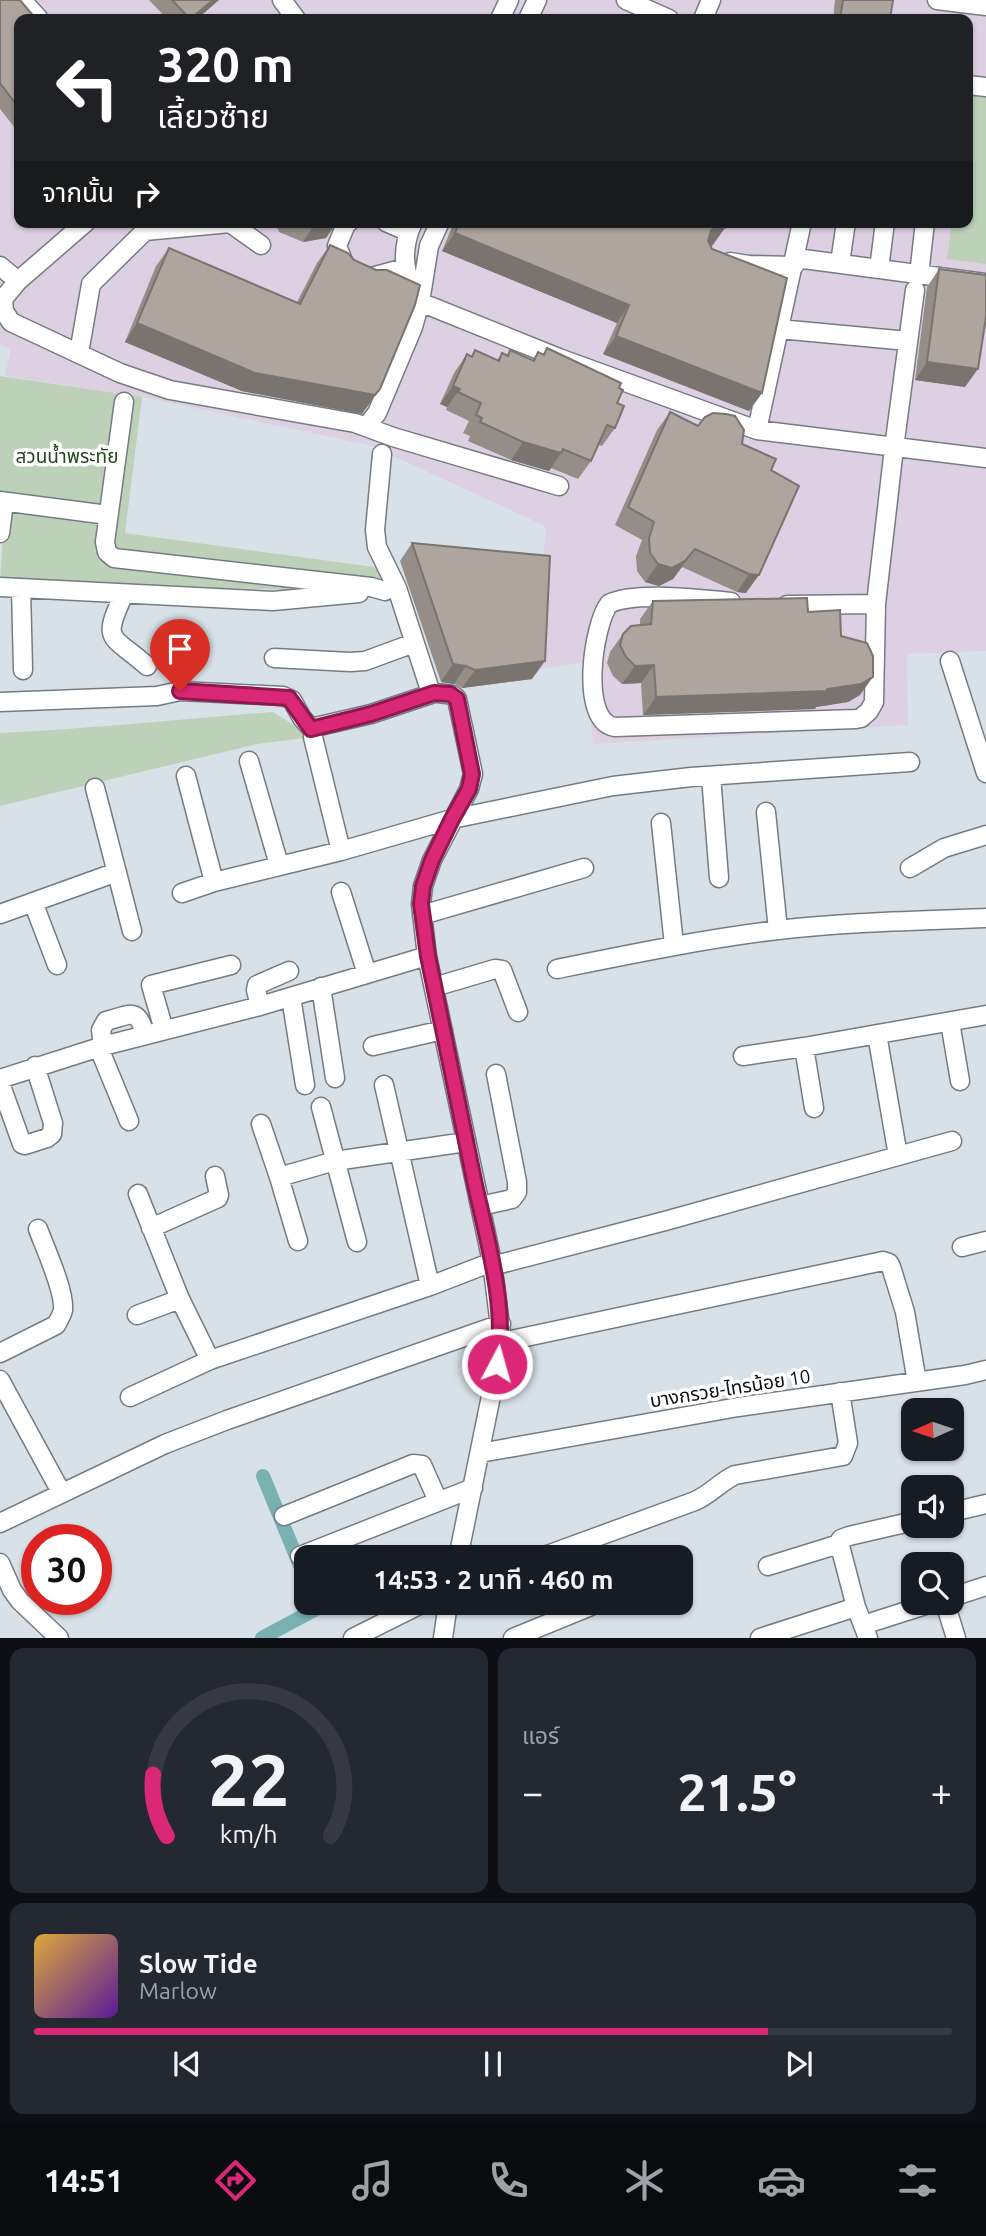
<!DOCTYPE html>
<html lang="th">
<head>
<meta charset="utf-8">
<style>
  :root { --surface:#171b24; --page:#242831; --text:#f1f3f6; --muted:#9ea1a6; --line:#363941; --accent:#db2777 }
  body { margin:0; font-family:Ubuntu,"Noto Sans Thai",sans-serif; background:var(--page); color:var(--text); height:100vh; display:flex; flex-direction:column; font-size:26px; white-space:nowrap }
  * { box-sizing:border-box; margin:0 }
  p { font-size:23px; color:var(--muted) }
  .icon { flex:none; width:38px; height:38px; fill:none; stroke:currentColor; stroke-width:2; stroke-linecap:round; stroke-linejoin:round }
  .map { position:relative; height:1638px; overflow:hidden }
  .details { display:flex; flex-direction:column; gap:10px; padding:10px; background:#0d0f14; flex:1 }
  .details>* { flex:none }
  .top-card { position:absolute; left:14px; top:14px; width:959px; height:214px; border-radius:14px; box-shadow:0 2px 5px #0004; background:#202124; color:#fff; overflow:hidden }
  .needle { width:46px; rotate:267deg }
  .controls { position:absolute; left:901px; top:1398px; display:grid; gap:14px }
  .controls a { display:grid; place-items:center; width:63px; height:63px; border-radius:14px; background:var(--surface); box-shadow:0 2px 5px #0004; font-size:35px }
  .speed { position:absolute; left:21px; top:1524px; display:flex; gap:14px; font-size:35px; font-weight:700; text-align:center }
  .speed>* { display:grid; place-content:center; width:91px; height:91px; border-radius:50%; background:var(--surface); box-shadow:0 2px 5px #0004; line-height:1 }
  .speed .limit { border:10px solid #d22; background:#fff; color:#111 }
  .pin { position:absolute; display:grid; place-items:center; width:60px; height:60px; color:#fff; margin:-72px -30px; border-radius:50% 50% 50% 0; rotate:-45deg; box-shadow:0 0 7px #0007 }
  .pin .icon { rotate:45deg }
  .me { position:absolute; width:77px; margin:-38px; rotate:6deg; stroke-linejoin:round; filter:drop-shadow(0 0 5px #0008) }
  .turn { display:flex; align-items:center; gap:24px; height:147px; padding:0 28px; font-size:32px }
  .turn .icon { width:91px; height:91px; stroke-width:2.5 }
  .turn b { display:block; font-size:49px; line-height:60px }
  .then { display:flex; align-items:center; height:66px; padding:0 28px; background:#0003; gap:14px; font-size:26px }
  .big { font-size:52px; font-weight:600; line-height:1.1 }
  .details .card { flex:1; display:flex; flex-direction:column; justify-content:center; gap:10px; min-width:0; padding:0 24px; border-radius:14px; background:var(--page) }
  .details .dial { align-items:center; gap:0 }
  .dial svg { height:182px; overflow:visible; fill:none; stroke:var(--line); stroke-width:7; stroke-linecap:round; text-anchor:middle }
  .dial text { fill:var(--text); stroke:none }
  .song { display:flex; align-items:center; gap:21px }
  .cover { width:84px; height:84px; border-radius:10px; background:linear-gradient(135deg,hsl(40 70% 55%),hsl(270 70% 35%)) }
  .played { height:7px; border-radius:4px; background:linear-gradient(90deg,var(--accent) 80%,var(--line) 80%) }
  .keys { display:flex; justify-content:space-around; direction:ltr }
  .heat { display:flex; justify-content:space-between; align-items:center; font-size:38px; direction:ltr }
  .details .tiles { flex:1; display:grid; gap:10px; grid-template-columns:1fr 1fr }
  .card:last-child { grid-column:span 2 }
  .trip { position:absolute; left:294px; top:1545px; width:399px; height:70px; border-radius:14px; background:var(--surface); box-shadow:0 2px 5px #0004; font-weight:600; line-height:70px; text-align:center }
  .menu { display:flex; height:112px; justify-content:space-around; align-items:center; background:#090b0e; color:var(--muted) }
  .menu .icon { width:49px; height:49px }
  .menu .active { color:var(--accent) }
  .menu b { font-size:32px; color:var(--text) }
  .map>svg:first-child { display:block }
</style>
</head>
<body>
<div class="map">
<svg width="986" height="1638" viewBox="0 0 986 1638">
  <rect width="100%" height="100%" fill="#d8e1e8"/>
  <path fill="#ded0e3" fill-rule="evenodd" d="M0,0H986V651L907,654L908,725L593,744L585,662L533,670L546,529L543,525L369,445L142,397L5,376L11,349L0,345ZM19,19H968V222H19Z"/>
  <path fill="#bcd1b8" d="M968,93L986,95V264L947,259L952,222H968Z
    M0,376L142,397L125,533L381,568L379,592L0,582L4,518L0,517Z
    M273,712L313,737L257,744L0,806V733C91,729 182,719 273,712Z"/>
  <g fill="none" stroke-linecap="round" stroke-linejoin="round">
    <path stroke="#79b1b3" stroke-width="14" d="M263,1476L306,1580
      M262,1638L318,1608L316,1603"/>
    <g stroke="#747c83" stroke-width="21">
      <path id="minor" d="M22,0L39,19
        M282,0L296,19
        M626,0L669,19
        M937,0L986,6
        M500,19L509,0
        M528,19L537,0
        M703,19L711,0
        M968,85L986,87
        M86,222L18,281L3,299L4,311L11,322L120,373L170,390L355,423L393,437L559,486
        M349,222L346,224L337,246L346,268L368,278L405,268
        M386,222L409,232
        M413,222C400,251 403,275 420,302L559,358L757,430L986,458
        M796,258L986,283
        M730,262L749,265L794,266
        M840,263L846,222
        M0,266L18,281
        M879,269L885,222
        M919,275L925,222
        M779,329L908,341
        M79,353L91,284L145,231L230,223L261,245
        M124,402L105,542L107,552L114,558L371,587L385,591
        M366,427L377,413L413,327L420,302L429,246L440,222
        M757,430L802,222
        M382,454L375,530L377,547L397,588L430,690C439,697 450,690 457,699L473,774L469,789L432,860L423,886L421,904L427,956L492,1262L502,1342L458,1558
        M0,501L108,515
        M0,533L4,502
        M0,587L273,601L359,593
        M21,588L23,670
        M124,594C101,643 111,634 147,666
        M731,602C703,599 633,591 609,604C593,625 579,722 615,727L856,719L861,718L869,711L874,702L876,604L894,448L915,290
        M787,605L876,604
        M274,658L350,662L365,661L414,643
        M950,661L986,773
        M0,702L157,696L180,691L283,696L292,700L302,718L311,728L371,714L434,693
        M313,737L341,851
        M249,761L279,865
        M186,776L214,882
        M711,776L719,878
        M95,788L132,931
        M766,812L778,930
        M661,823L674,945
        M910,868L944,848L986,835
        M341,892L367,974
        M182,893L214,882L341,851L452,819L613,786L691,777L910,762
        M33,902L57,965
        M0,914L117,872
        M422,915L584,868
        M557,969C631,954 704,939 778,930C847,922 917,921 986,918
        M321,987L335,1078
        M434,987L495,969L502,970L518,1012
        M291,997L305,1085
        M260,1006L256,990L257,985L289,971
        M950,1022L960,1081
        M164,1030L151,985L231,965
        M103,1046L101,1030L106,1021C130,1015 137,1006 145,1034
        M373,1046L443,1030
        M804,1047L814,1108
        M99,1048L129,1121
        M743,1056L804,1047L986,1015
        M0,1079L103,1046L260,1006L427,956
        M0,1083L22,1144L25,1145L47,1138L52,1134L53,1123L35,1066
        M384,1085L430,1286
        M321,1107L357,1242
        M261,1124L279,1177
        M898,1156L952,1141
        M138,1194L180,1299L210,1360
        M480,1206L512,1199L517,1192V1182L496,1074
        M151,1228L218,1198L219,1195L215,1176
        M298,1241L279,1177L335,1161L466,1142
        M962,1247L986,1241
        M492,1266L665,1221L898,1156L877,1034
        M137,1315L180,1299
        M502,1342L883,1261L889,1263L891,1267L905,1312L917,1382
        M0,1353L56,1325C59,1320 62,1315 63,1310C65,1291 45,1248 38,1229
        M0,1380L61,1492
        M130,1397L210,1360L430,1286L492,1262
        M480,1453L738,1407L965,1375L986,1370
        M952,1512L986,1504
        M284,1516L413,1464L422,1465L438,1501
        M0,1523L165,1444L227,1420L501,1324
        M300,1556L473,1488
        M539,1558L695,1501C711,1494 720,1482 735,1475L843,1456L848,1443L840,1392
        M0,1563L12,1590L20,1601L59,1638
        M768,1566L839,1544
        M952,1597L986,1586
        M945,1603L956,1638
        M863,1625L932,1603
        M353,1638L423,1603
        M443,1638L448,1603
        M513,1638L591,1606
        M760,1638L856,1607
        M868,1638L856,1607L839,1542L841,1539L849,1536L914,1521"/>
    </g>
    <use href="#minor" stroke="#fff" stroke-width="18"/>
  </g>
  <path fill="#958e88" d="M0,0L19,19V133L0,109Z
    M149,0H219L197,19H167Z
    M835,0H893L890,19H833Z
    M275,222H337L326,238L303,242L279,232Z
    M454,222H659L667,225L664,222H728L712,246H711L762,393L749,411L603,354L617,323L442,251Z
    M330,245L362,414L242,391L125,342L156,266L169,248L297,302L317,263Z
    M939,269L965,387L915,380L927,287Z
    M547,348L619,388L615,428L602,446L598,445L591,461L578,479L551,468L549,471L511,460L468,441L470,436L463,433L469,421L446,410L447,407L440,404L454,373L467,354L471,356L475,350L497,360L502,353L507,355L510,350L532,360L538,352L543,354Z
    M670,412L698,426L742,444L771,470L746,593L737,592L682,567L673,579L659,586L645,582L637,571L636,556L642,540L615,525L657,430Z
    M412,543L532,679L462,688L454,684L441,682L400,561Z
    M653,601L808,612L841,636L860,695L848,702L816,707L815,709L643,715L641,683L622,684L613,676L607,663L610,652L623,634L640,625V619Z"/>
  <path fill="#79746f" d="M213,0H219L197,19H190Z
    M325,222H337L326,238L303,242L315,224Z
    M716,227L725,228L712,246L703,245L711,230Z
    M455,233L629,305L617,323L442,251Z
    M137,323L380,389L362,414L242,391L125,342Z
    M616,336L762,393L749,411L603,354Z
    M927,362L978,369L965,387L915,380Z
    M453,386L460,389L447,407L440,404Z
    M523,442L561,453L549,471L511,460Z
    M695,549L673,579L659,586L645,582L658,564Z
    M749,574L759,575L746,593L737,592Z
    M545,661L532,679L462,688L475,670Z
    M453,664L466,666L454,684L441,682Z
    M654,665L641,683L622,684L635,666Z
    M873,677L860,695L848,702L816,707L815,709L643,715L656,697Z"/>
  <path fill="#ada59e" stroke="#79746f" stroke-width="2" d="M0,0H20L36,19H19V108L0,83Z
    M172,0H213L190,19Z
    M843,0H893L890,19H840Z
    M459,222H659L666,225L674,226L678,222H728L725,228L716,227L711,230L708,241L712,249L787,278L762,393L616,336L629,305L455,233Z
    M330,245L348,253L354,260L376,270H387L420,285L415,305L380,389L375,395L255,373L137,323L169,248L300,304Z
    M939,269L986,275V317L978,369L927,362Z
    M547,348L621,383L619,388L623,390L617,403L624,406L615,428L607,425L591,461L563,449L561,453L523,442L480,422L482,418L476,415L481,403L458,392L460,389L453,386L467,354L472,357L475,350L499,361L502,353L508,356L510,350L534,361L538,352L544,355Z
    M670,412L698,426L705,417L713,413L726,414L735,416L744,430L742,444L776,459L771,470L799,486L759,575L749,574L695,549L685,561L672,568L658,564L650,553L649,538L654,522L628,507Z
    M412,543L550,556L545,661L475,670L466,666L453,664Z
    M807,598L808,612L840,610L841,636L867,643L873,656V677L861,684L827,689V691L656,697L654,665L635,666L626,657L620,645L623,634L631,626L651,624L653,601Z"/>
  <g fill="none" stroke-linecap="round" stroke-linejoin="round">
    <g stroke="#8e194d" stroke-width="18">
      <path id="route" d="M180,691L289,698L311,729L371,714L434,693L450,694L457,699L472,774L469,789L452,819L432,860L423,886L421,904L428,956C443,1030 458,1105 474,1180C486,1236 508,1308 497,1364"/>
    </g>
    <use href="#route" stroke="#db2777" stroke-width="12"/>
  </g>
  <g text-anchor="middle" stroke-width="7" stroke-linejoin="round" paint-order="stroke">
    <g font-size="19" fill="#204919" stroke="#fff">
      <text x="67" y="463">สวนน้ำพระทัย</text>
    </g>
    <g font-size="19" fill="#0d1012" stroke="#fff">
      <text transform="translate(730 1388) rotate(-9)" y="7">บางกรวย-ไทรน้อย 10</text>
    </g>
  </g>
</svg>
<div class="controls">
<a><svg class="needle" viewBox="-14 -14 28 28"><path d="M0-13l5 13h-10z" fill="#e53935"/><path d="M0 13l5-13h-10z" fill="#9ea1a6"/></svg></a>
<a><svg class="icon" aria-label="sound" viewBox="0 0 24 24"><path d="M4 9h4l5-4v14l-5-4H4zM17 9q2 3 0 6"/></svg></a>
<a><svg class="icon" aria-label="search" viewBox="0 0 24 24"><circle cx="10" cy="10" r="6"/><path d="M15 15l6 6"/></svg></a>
</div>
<div class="speed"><div class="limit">30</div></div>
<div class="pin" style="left:180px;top:691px;background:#d93025"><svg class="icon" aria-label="arrive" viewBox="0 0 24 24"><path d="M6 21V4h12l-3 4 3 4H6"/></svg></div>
<svg class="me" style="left:497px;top:1364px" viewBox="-20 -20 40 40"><circle r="17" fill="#db2777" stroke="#fff" stroke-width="3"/><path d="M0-11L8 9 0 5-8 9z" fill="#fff"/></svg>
<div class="trip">14:53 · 2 นาที · 460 m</div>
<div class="top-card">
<div class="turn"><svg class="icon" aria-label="left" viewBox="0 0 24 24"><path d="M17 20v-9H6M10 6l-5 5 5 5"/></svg><div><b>320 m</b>เลี้ยวซ้าย</div></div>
<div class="then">จากนั้น<svg class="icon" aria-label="right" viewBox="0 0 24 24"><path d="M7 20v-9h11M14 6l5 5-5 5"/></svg></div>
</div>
</div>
<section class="details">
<div class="tiles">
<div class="card dial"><svg viewBox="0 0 100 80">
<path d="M14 69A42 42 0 1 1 86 69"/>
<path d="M14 69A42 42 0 0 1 8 42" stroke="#db2777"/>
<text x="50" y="56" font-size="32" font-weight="700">22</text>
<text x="50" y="72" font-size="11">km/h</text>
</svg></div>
<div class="card"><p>แอร์</p>
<div class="heat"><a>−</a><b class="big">21.5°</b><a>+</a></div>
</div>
<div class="card">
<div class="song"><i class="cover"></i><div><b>Slow Tide</b><p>Marlow</p></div></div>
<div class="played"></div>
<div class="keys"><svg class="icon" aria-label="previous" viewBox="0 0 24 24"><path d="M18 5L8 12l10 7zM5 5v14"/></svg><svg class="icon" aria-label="pause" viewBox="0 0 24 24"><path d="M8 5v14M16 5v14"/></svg><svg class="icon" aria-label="next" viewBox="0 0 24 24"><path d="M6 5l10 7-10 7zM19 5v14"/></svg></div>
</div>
</div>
</section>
<nav class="menu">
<b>14:51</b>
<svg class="icon active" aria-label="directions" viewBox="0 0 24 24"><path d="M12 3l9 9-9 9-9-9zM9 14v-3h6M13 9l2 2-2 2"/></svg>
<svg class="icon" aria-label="music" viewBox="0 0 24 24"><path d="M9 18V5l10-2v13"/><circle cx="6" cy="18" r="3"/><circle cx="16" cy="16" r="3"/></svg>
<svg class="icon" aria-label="phone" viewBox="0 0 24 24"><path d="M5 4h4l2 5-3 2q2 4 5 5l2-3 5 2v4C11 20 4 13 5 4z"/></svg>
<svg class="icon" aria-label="climate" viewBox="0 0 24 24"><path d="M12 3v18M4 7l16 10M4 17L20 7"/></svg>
<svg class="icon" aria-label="car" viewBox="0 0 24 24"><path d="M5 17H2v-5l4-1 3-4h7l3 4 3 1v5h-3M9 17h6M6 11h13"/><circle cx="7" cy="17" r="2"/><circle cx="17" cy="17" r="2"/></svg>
<svg class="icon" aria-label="filters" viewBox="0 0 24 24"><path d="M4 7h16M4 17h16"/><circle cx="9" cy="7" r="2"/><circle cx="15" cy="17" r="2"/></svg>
</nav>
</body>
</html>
